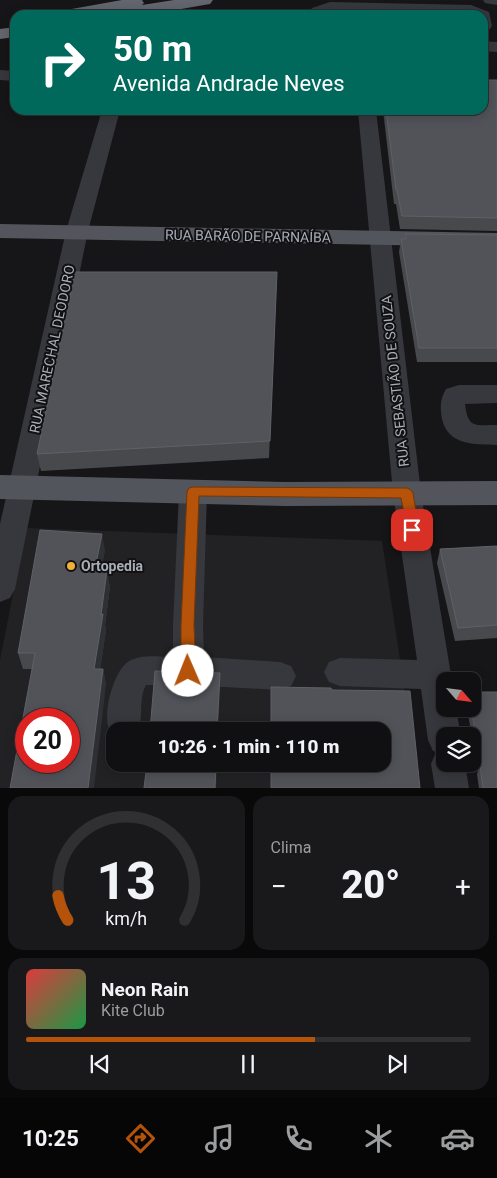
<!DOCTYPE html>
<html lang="pt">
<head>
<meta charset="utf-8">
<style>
  :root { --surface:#101012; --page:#19191b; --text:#f1f3f6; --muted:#9c9d9f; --line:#303032; --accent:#b45309 }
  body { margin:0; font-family:Roboto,sans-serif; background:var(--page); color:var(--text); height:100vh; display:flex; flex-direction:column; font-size:19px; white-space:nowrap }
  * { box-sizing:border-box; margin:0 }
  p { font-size:16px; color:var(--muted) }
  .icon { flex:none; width:28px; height:28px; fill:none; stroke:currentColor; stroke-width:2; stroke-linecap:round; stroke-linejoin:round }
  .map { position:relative; height:788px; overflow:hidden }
  .panel { display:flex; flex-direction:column; gap:8px; padding:8px; background:#09090a; flex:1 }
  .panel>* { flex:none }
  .banner { position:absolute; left:10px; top:10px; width:478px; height:105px; border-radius:15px; box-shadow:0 2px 12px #0003,0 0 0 1px var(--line); background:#00695c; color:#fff; overflow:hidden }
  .needle { width:32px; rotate:118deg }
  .buttons { position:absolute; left:436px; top:672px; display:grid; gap:10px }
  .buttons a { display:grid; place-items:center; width:45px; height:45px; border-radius:10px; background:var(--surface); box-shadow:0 2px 12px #0003,0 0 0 1px var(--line); font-size:25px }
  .speed { position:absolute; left:15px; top:708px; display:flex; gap:10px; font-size:25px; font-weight:700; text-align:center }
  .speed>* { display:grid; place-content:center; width:65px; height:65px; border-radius:50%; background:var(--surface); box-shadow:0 2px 12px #0003,0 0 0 1px var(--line); line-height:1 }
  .speed .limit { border:8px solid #d22; background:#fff; color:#111 }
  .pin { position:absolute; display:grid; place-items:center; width:42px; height:42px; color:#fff; margin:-21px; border-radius:10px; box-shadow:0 2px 8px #0006 }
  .me { position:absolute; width:55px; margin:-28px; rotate:359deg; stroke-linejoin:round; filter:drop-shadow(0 0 4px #0008) }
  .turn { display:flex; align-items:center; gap:18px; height:105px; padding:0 20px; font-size:22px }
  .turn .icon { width:65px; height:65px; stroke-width:2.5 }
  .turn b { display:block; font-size:35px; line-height:42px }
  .big { font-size:38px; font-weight:800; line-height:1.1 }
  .panel .tile { flex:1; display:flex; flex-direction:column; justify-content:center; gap:8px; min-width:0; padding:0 18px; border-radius:15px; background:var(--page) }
  .panel .dial { align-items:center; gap:0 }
  .dial svg { height:130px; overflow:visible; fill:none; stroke:var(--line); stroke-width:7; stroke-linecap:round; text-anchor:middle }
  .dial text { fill:var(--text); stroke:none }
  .song { display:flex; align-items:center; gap:15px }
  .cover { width:60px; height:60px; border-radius:8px; background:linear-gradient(135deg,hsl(0 70% 55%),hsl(140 70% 35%)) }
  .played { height:5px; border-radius:2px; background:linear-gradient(90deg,var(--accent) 65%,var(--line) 65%) }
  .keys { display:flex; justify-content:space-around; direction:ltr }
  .heat { display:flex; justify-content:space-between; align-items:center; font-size:28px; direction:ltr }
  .panel .tiles { flex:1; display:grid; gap:8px; grid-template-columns:1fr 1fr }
  .tile:last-child { grid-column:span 2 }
  .trip { position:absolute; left:106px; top:722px; width:285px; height:50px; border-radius:15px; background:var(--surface); box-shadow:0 2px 12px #0003,0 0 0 1px var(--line); font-weight:800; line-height:50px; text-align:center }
  .dock { display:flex; height:80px; justify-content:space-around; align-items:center; background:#060607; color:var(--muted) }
  .dock .icon { width:35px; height:35px }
  .dock .on { color:var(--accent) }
  .dock b { font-size:22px; color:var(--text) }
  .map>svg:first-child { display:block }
</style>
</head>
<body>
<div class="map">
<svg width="497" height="788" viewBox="0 0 497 788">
  <rect width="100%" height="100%" fill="#161618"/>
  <path fill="#222225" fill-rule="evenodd" d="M26,528L382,541L407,706L415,788H0V660ZM26,719H69V761H26ZM115,731H382V764H115Z"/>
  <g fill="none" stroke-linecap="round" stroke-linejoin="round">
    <path fill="#37383d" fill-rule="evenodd" d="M483,0H497V5L485,3Z
      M330,2L471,5L489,12L492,26L490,29L482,30V15L331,12L327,13V15H311L310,11L312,8Z
      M482,41L497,42V52L482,51Z
      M0,70L15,71V81L0,80Z
      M102,110H120L88,231L15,589L10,598L0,602V524L66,231Z
      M358,110H376L421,493L452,681H445V709H456L461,736H445V764H465L469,788H435L431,764L436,752L433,751L428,740L421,689L340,686L329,682L324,672L329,662L340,658L417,660L393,493Z
      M459,385H497V403L465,404C468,429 475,425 497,425V445C475,444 448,446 442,419C440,407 440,399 446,389Z
      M193,481L203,484L207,492L203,625L204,657L280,662L291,666L296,676L291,686L280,690L189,685H146C138,699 144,717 138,731H115V738L112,737C111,734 108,730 108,726C104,709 114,668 131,660C144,654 159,657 173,657V625L179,492L183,484Z"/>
    <path fill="#53555c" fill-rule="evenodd" d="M0,224L497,233V247L0,238Z
      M0,475L285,482L497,481V505L285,506L0,499Z"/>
    <path fill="#63666e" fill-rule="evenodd" d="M122,0H142L144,3L142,5L174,0H213L210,4L204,5L147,15H108L110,13L96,15H57L60,11L66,10Z
      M15,27V37L0,39V29Z"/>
  </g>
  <path fill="#47494d" d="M497,80V231L400,229L396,204H394L383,110H482Z
    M406,234L497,235V362H417L399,252L401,239H405Z
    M276,289L269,458L41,471L37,454Z
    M497,546V638L455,641L437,563L440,549Z
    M105,550L101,569L110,586L105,625L106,630L100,669H103L106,685L32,669H23L18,653Z
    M467,709H472L497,788H479L477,774L478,771L472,741V736Z"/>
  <path fill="#2f3033" d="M102,534L105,550L98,585L95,569Z
    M107,570L110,586L105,625L106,630L98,685L94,669Z
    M103,669L106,685L94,788H88Z
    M220,673V689L218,731H217Z
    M216,764H217L216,788H215Z"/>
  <path fill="#525359" stroke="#5f6168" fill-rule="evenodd" d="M482,80H497V218L402,216L397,190H396L386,110H482Z
    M406,234L497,235V348H419L401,239H406Z
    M75,272H277L270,441L37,454Z
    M40,530L102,534L95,569L107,570L101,615L103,614L94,669H103L88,788H10L35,653H18ZM26,719H69V761H26Z
    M497,546V625L458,628L440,549Z
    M155,671L220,673L217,731H150Z
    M271,687L331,688L332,690L410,691L420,788H271V764H382V731H271Z
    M472,692H497V788H483L480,765H482L471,709H472Z
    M147,764H216L215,788H144Z"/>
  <path fill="#b45309" stroke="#753606" d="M193,487L407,488L411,490L413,493L419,530L417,533L412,535L408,533L401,498L199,496L194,625L196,671L194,676L188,678L183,676L181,671V625L187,492L189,488Z"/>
  <circle fill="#f2b134" stroke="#111113" stroke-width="2" cx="71" cy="566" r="5"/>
  <g text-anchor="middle" stroke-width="4" stroke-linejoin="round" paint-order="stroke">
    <g font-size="14" fill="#a8adb8" stroke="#111113">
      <text transform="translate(248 236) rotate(1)" y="5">RUA BARÃO DE PARNAÍBA</text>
      <text transform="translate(52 349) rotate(-78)" y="5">RUA MARECHAL DEODORO</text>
      <text transform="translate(395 381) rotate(-96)" y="5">RUA SEBASTIÃO DE SOUZA</text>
    </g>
    <g font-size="14" font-weight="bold" fill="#a8adb8" stroke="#111113" text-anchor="start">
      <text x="81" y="571">Ortopedia</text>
    </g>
  </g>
</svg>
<div class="buttons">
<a><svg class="needle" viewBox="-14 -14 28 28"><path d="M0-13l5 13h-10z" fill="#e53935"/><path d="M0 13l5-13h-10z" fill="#9c9d9f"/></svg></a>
<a><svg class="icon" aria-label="layers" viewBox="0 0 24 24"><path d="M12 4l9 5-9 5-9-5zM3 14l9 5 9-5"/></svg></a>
</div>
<div class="speed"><div class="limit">20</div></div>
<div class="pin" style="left:412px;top:530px;background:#d93025"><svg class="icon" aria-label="arrive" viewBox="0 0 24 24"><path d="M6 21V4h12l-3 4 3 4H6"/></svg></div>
<svg class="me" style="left:188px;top:671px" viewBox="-20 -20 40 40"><circle r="19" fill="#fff"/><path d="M0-13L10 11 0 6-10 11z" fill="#b45309"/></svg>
<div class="trip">10:26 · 1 min · 110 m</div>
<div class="banner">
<div class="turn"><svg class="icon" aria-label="right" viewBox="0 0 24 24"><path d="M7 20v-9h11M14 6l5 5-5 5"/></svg><div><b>50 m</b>Avenida Andrade Neves</div></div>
</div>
</div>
<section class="panel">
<div class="tiles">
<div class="tile dial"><svg viewBox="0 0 100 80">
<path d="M14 69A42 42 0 1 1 86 69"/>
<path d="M14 69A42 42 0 0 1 8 54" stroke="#b45309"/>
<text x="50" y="56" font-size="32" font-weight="700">13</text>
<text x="50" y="72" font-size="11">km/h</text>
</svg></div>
<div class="tile"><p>Clima</p>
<div class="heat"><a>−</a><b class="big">20°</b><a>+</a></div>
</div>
<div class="tile">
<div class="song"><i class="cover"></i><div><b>Neon Rain</b><p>Kite Club</p></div></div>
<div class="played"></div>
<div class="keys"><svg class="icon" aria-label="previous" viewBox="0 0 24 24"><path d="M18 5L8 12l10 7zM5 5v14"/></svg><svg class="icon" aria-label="pause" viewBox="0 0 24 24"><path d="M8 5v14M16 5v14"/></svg><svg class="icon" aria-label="next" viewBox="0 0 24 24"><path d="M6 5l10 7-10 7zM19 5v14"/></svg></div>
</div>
</div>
</section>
<nav class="dock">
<b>10:25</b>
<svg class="icon on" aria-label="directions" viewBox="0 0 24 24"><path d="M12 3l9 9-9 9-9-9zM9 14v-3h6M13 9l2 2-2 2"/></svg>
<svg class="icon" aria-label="music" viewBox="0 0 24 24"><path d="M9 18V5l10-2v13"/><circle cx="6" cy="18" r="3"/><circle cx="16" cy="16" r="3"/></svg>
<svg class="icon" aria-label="phone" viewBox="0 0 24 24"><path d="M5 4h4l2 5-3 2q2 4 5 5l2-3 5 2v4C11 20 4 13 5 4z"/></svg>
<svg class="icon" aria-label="climate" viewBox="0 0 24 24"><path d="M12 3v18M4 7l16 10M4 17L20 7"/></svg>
<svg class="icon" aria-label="car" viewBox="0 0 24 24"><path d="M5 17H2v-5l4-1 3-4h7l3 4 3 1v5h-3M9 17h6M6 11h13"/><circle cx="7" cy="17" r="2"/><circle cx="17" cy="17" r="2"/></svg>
</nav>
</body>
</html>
